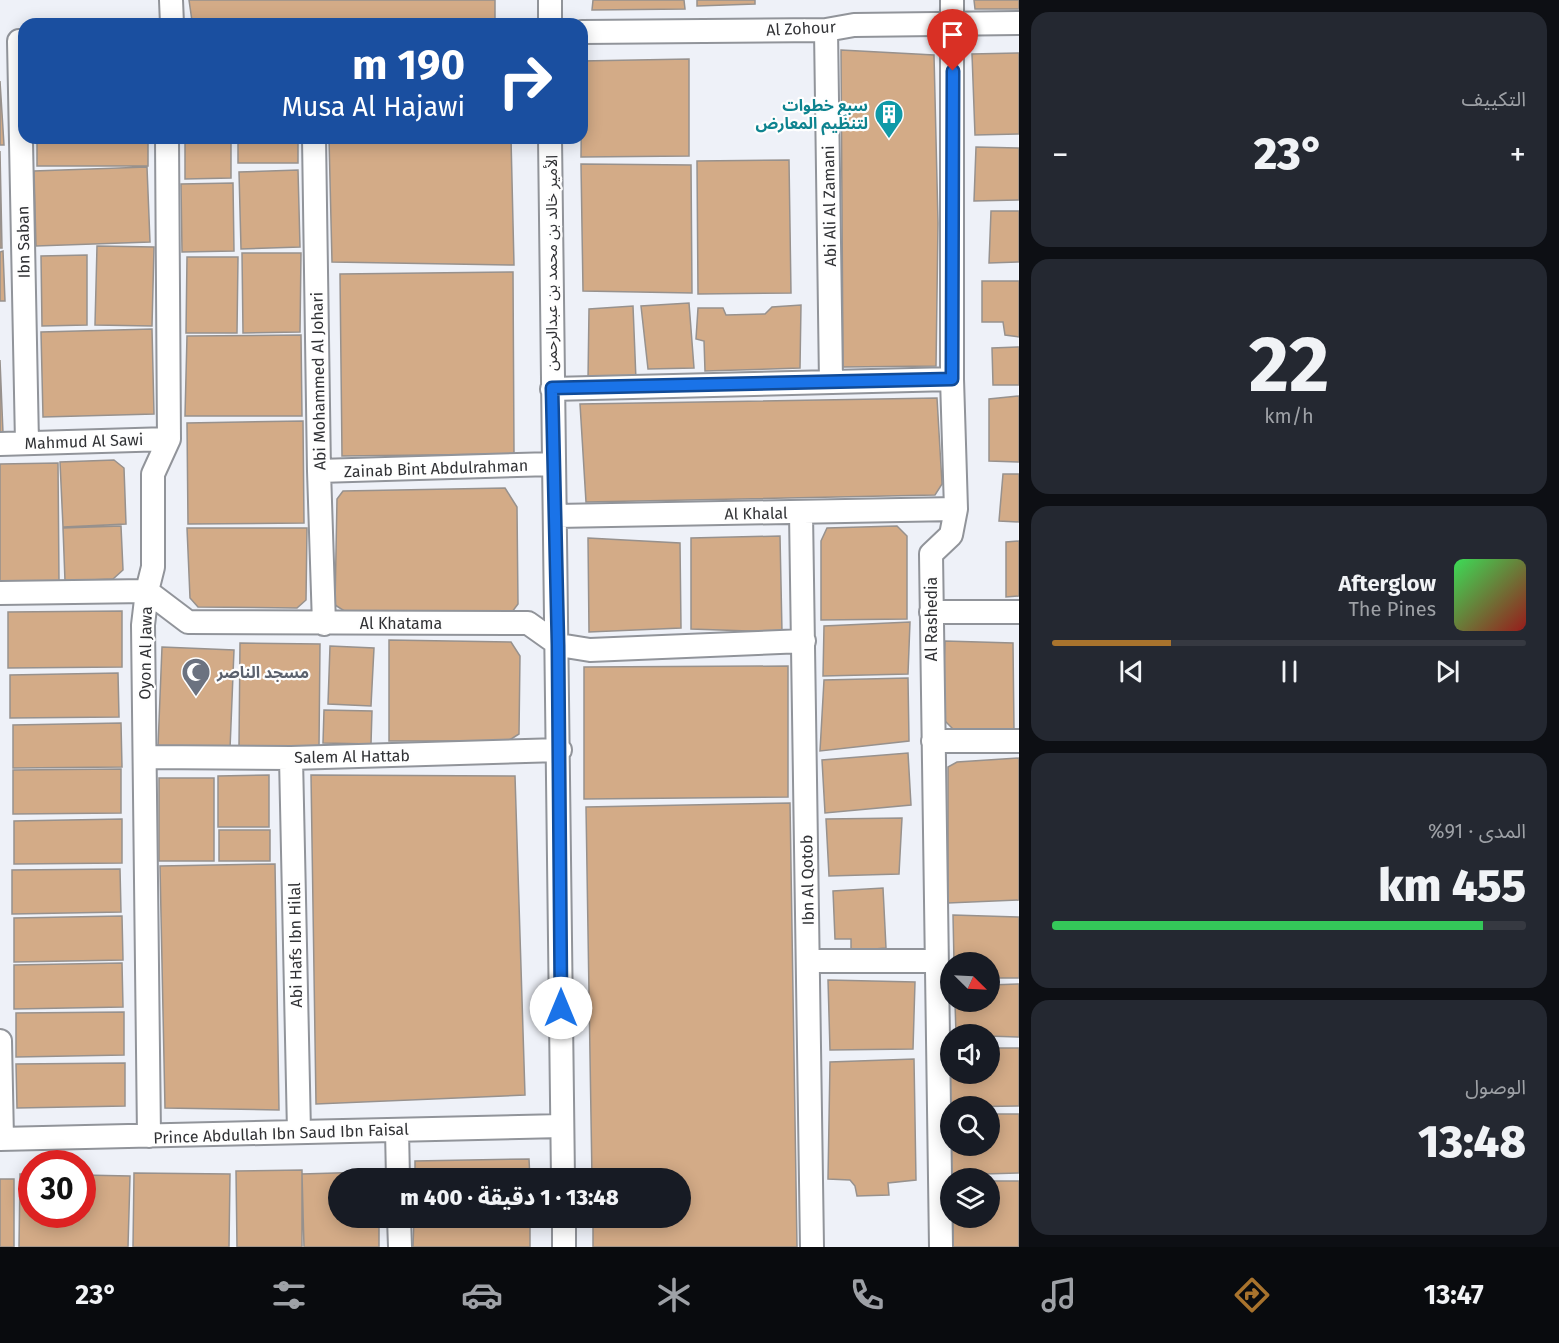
<!DOCTYPE html>
<html lang="ar">
<head>
<meta charset="utf-8">
<style>
  :root { --surface:#171b24; --page:#242831; --text:#f1f3f6; --muted:#9ea1a6; --line:#363941; --accent:#a8732d }
  body { margin:0; font-family:"Fira Sans","Noto Sans Arabic",sans-serif; background:var(--page); color:var(--text); direction:rtl; height:100vh; display:flex; flex-direction:column; font-size:22px; white-space:nowrap }
  * { box-sizing:border-box; margin:0 }
  p { font-size:20px; color:var(--muted) }
  .icon { flex:none; width:33px; height:33px; fill:none; stroke:currentColor; stroke-width:2; stroke-linecap:round; stroke-linejoin:round }
  .map { position:relative; flex:1; overflow:hidden; direction:ltr }
  .panel { display:flex; flex-direction:column; gap:12px; padding:12px; background:#0d0f14; width:540px }
  .panel>* { flex:none }
  .banner { position:absolute; left:18px; top:18px; width:570px; height:126px; border-radius:18px; box-shadow:0 3px 15px #0003; direction:rtl; background:#1a4fa0; color:#fff; overflow:hidden }
  .needle { width:39px; rotate:114deg }
  .controls { position:absolute; left:940px; top:952px; display:grid; gap:12px }
  .controls a { display:grid; place-items:center; width:60px; height:60px; border-radius:50%; background:var(--surface); box-shadow:0 3px 15px #0003; font-size:30px }
  .speed { position:absolute; left:18px; top:1150px; display:flex; gap:12px; font-size:30px; font-weight:700; text-align:center }
  .speed>* { display:grid; place-content:center; width:78px; height:78px; border-radius:50%; background:var(--surface); box-shadow:0 3px 15px #0003; line-height:1 }
  .speed .limit { border:9px solid #d22; background:#fff; color:#111 }
  .pin { position:absolute; display:grid; place-items:center; width:51px; height:51px; color:#fff; margin:-62px -26px; border-radius:50% 50% 50% 0; rotate:-45deg; box-shadow:0 0 6px #0007 }
  .pin .icon { rotate:45deg }
  .me { position:absolute; width:66px; margin:-33px; rotate:0deg; stroke-linejoin:round; filter:drop-shadow(0 0 4px #0008) }
  .turn { display:flex; align-items:center; gap:21px; height:126px; padding:0 24px; font-size:27px }
  .turn .icon { width:78px; height:78px; stroke-width:2.5 }
  .turn b { display:block; font-size:42px; line-height:51px }
  .big { font-size:45px; font-weight:800; line-height:1.1 }
  .panel .tile { flex:1; display:flex; flex-direction:column; justify-content:center; gap:9px; min-width:0; padding:0 21px; border-radius:18px; background:var(--page) }
  .panel .dial { align-items:center; gap:0 }
  .dial b { font-size:78px; line-height:1 }
  .song { display:flex; align-items:center; gap:18px }
  .cover { width:72px; height:72px; border-radius:9px; background:linear-gradient(135deg,hsl(130 70% 55%),hsl(0 70% 35%)) }
  .played { height:6px; border-radius:3px; background:linear-gradient(90deg,var(--accent) 25%,var(--line) 25%) }
  .keys { display:flex; justify-content:space-around; direction:ltr }
  .heat { display:flex; justify-content:space-between; align-items:center; font-size:33px; direction:ltr }
  .charge { height:9px; border-radius:4px; background:linear-gradient(90deg,#34c759 91%,var(--line) 0) }
  .trip { position:absolute; left:328px; top:1168px; width:363px; height:60px; border-radius:30px; background:var(--surface); box-shadow:0 3px 15px #0003; font-weight:800; line-height:60px; text-align:center; direction:rtl }
  .tab-bar { display:flex; height:96px; justify-content:space-around; align-items:center; background:#090b0e; color:var(--muted) }
  .tab-bar .icon { width:42px; height:42px }
  .tab-bar .selected { color:var(--accent) }
  .tab-bar b { font-size:27px; color:var(--text) }
  main { display:flex; flex:1; min-height:0 }
  .map>svg:first-child { display:block }
</style>
</head>
<body>
<main>
<section class="panel">
<div class="tile"><p>التكييف</p>
<div class="heat"><a>−</a><b class="big">23°</b><a>+</a></div>
</div>
<div class="tile dial"><b>22</b><p>km/h</p></div>
<div class="tile">
<div class="song"><i class="cover"></i><div><b>Afterglow</b><p>The Pines</p></div></div>
<div class="played"></div>
<div class="keys"><svg class="icon" aria-label="previous" viewBox="0 0 24 24"><path d="M18 5L8 12l10 7zM5 5v14"/></svg><svg class="icon" aria-label="pause" viewBox="0 0 24 24"><path d="M8 5v14M16 5v14"/></svg><svg class="icon" aria-label="next" viewBox="0 0 24 24"><path d="M6 5l10 7-10 7zM19 5v14"/></svg></div>
</div>
<div class="tile"><p>المدى · 91%</p><b class="big">455 km</b><div class="charge"></div></div>
<div class="tile"><p>الوصول</p><b class="big">13:48</b></div>
</section>
<div class="map">
<svg width="1019" height="1247" viewBox="0 0 1019 1247">
  <rect width="100%" height="100%" fill="#eef1f8"/>
  <path fill="#d3ab87" stroke="#97918d" stroke-width="1.5" d="M189,0H495V20L192,21Z
    M593,0H684L685,9L592,10Z
    M697,0H755V4L697,6Z
    M974,0H1019V9H975Z
    M841,50L934,55L938,223L936,366L843,367Z
    M1019,53V134L975,135L972,54Z
    M689,59V156L581,157L582,61Z
    M0,81L4,145H0Z
    M37,138H148V166H37Z
    M185,138H231V178L185,179Z
    M238,138H298V163H238Z
    M329,138H511L514,265L332,262Z
    M976,147L1019,148V200L974,201Z
    M0,151L2,248H0Z
    M789,160L791,293L698,294L697,161Z
    M581,164L691,165L692,293L583,291Z
    M147,167L150,242L36,246L34,171Z
    M298,170L300,247L241,249L239,172Z
    M233,183L234,251L182,252L181,184Z
    M991,211H1019V262L989,263Z
    M97,246L154,247L152,326L95,325Z
    M3,251L5,301H0V252Z
    M242,253H301L300,332L243,333Z
    M87,255V325L42,326L41,256Z
    M187,257H238L237,333H186Z
    M513,272L514,454L342,456L340,274Z
    M982,281H1019V337L1005,335L1003,322H982Z
    M689,303L694,368L648,369L641,306Z
    M801,305L800,368L705,371L704,341L696,339L698,308H723L726,315L765,314L772,307Z
    M633,306L636,380H588L589,309Z
    M152,329L154,414L43,417L41,332Z
    M301,335L302,416H185L187,336Z
    M1019,347V385H993L992,348Z
    M0,360L3,433H0Z
    M1019,396V462L989,461V399Z
    M937,398L942,484L935,495L586,502L580,404Z
    M303,421L304,523L188,524L187,423Z
    M114,460L124,468L126,524L63,527L60,462Z
    M58,463L59,582H0V464Z
    M1003,474H1019V522L999,521Z
    M505,488L517,507L518,604L512,612H346L335,605L337,499L343,491Z
    M121,526L123,570L113,579L65,581L63,528Z
    M897,526L907,536V619L821,620V541L827,528Z
    M187,528H307L306,600L297,608L198,607L190,598Z
    M780,536L782,632L691,629V538Z
    M588,538L680,543L681,628L589,632Z
    M1019,541V596L1006,597V542Z
    M122,611V667L8,668V612Z
    M910,622L908,674L823,676L824,626Z
    M389,640L511,642L520,656L519,734L508,741H389Z
    M945,641L1013,643L1014,731L953,729L942,718Z
    M240,643L320,644L319,747L239,746Z
    M330,646L374,648L371,706L328,704Z
    M162,647L234,650L230,749L158,747Z
    M788,666V797L584,799V667Z
    M118,673L119,717L10,718V675Z
    M908,678L909,741L820,751L824,680Z
    M324,710L372,711L371,744L323,743Z
    M121,723L122,767L13,768V725Z
    M908,753L911,805L825,813L822,760Z
    M1019,758V900L948,903V767L957,762Z
    M121,769V813L13,814V770Z
    M269,775V827H218V776Z
    M311,775L515,776L525,1095L316,1104Z
    M159,778H214V861H159Z
    M790,803L797,1247H593V1218H681V1179H592L586,807Z
    M902,818L899,874L829,876L826,819Z
    M122,819V863L14,864V821Z
    M219,830H270V861H219Z
    M275,864L279,1110L165,1108L160,866Z
    M120,869L121,912L12,914V870Z
    M883,888L886,948L851,951V939H835L833,891Z
    M953,915L1019,917V978H990V963H954Z
    M122,916L123,960L14,962V918Z
    M122,963L123,1007L14,1009V965Z
    M828,980L915,982L913,1049L830,1050Z
    M1019,984V1037L956,1035L955,1002H990V985Z
    M124,1012V1055L16,1057V1013Z
    M990,1048H1019V1106L950,1107V1049L951,1074H990Z
    M914,1059L916,1180L888,1183L889,1195L857,1196L855,1186L850,1180L828,1179L830,1062Z
    M125,1063V1106L17,1108L16,1064Z
    M990,1114H1019V1173L950,1175L949,1115L951,1146H990Z
    M529,1159L530,1179H415V1161Z
    M302,1170V1247H237L236,1171Z
    M370,1172L378,1179H339V1218H379V1247H304L302,1174Z
    M134,1173L230,1174L229,1247H133Z
    M20,1174H32V1215H82V1175L130,1176L128,1247H19Z
    M0,1179H14V1247H0Z
    M990,1181H1019V1247H953V1218H990Z
    M414,1218H530V1247H413Z"/>
  <g fill="none" stroke-linecap="round" stroke-linejoin="round">
    <g stroke="#91949a" stroke-width="26">
      <path id="minor" d="M171,0L172,24
        M550,0V24
        M826,30L831,382
        M582,32L826,30L854,25L1019,23
        M19,41L27,443
        M314,138L319,471L324,624
        M550,138L563,1179
        M552,389L952,379
        M0,444L169,439
        M319,471L553,464
        M801,513L812,1247
        M556,516L956,509
        M0,593L147,591L188,622L528,623L559,645L590,650L804,641
        M931,612H1019
        M933,741H1019
        M145,757L291,758L560,750
        M291,758L299,1132
        M808,961H936
        M0,1041L2,1139
        M397,1130L398,1179
        M149,1136L143,625L147,591L153,567V474L169,439L167,138
        M0,1139L562,1126
        M399,1218L400,1247
        M564,1218V1247
        M941,1247L931,554L951,535L956,509L952,379V0"/>
    </g>
    <use href="#minor" stroke="#fff" stroke-width="22"/>
  </g>
  <g fill="none" stroke-linecap="round" stroke-linejoin="round">
    <g stroke="#114b97" stroke-width="15">
      <path id="route" d="M561,1008L558,645L552,388L952,379L953,71"/>
    </g>
    <use href="#route" stroke="#1a73e8" stroke-width="10"/>
  </g>
  <defs>
    <g id="building-pin" transform="scale(1.5)"><path d="M0 17L-7.5 6A9.5 9.5 0 1 1 7.5 6Z" fill="#0f9aa8" stroke="#fefefe"/><path d="M-4-6H4V6H1V3H-1V6H-4ZM-2.5-4.3h1.7v1.8h-1.7ZM.8-4.3h1.7v1.8H.8ZM-2.5-1h1.7V.8h-1.7ZM.8-1h1.7V.8H.8Z" fill="#fff"/></g>
    <g id="mosque-pin" transform="scale(1.5)"><path d="M0 17L-7.5 6A9.5 9.5 0 1 1 7.5 6Z" fill="#6b7280" stroke="#fefefe"/><path d="M3.5-4.9A6 6 0 1 0 3.5 4.9A5 5 0 1 1 3.5-4.9Z" fill="#fff"/></g>
  </defs>
  <g fill-rule="evenodd">
    <use href="#building-pin" x="889" y="114"/>
    <use href="#mosque-pin" x="196" y="672"/>
  </g>
  <g text-anchor="middle" stroke-width="4.5" stroke-linejoin="round" paint-order="stroke">
    <g font-size="16" fill="#313235" stroke="#fefefe">
      <text transform="translate(801 28) rotate(-3)" y="6">Al Zohour</text>
      <text transform="translate(829 206) rotate(-91)" y="6">Abi Ali Al Zamani</text>
      <text transform="translate(23 242) rotate(-91)" y="6">Ibn Saban</text>
      <text transform="translate(551 263) rotate(-90)" y="6">الأمير خالد بن محمد بن عبدالرحمن</text>
      <text transform="translate(318 381) rotate(-91)" y="6">Abi Mohammed Al Johari</text>
      <text transform="translate(84 441) rotate(-2)" y="6">Mahmud Al Sawi</text>
      <text transform="translate(436 468) rotate(-2)" y="6">Zainab Bint Abdulrahman</text>
      <text transform="translate(756 513) rotate(-1)" y="6">Al Khalal</text>
      <text transform="translate(931 619) rotate(-90)" y="6">Al Rashedia</text>
      <text x="401" y="629">Al Khatama</text>
      <text transform="translate(145 653) rotate(-89)" y="6">Oyon Al Jawa</text>
      <text transform="translate(352 756) rotate(-1)" y="6">Salem Al Hattab</text>
      <text transform="translate(807 880) rotate(-91)" y="6">Ibn Al Qotob</text>
      <text transform="translate(295 945) rotate(-91)" y="6">Abi Hafs Ibn Hilal</text>
      <text transform="translate(281 1133) rotate(-2)" y="6">Prince Abdullah Ibn Saud Ibn Faisal</text>
    </g>
    <g font-size="16" font-weight="bold" fill="#0d838f" stroke="#fefefe" text-anchor="end">
      <text x="868" y="111">سبع خطوات<tspan x="868" dy="18">لتنظيم المعارض</tspan></text>
    </g>
    <g font-size="16" font-weight="bold" fill="#5b616d" stroke="#fefefe" text-anchor="start">
      <text x="217" y="678">مسجد الناصر</text>
    </g>
  </g>
</svg>
<div class="controls">
<a><svg class="needle" viewBox="-14 -14 28 28"><path d="M0-13l5 13h-10z" fill="#e53935"/><path d="M0 13l5-13h-10z" fill="#9ea1a6"/></svg></a>
<a><svg class="icon" aria-label="sound" viewBox="0 0 24 24"><path d="M4 9h4l5-4v14l-5-4H4zM17 9q2 3 0 6"/></svg></a>
<a><svg class="icon" aria-label="search" viewBox="0 0 24 24"><circle cx="10" cy="10" r="6"/><path d="M15 15l6 6"/></svg></a>
<a><svg class="icon" aria-label="layers" viewBox="0 0 24 24"><path d="M12 4l9 5-9 5-9-5zM3 14l9 5 9-5"/></svg></a>
</div>
<div class="speed"><div class="limit">30</div></div>
<div class="pin" style="left:953px;top:71px;background:#d93025"><svg class="icon" aria-label="arrive" viewBox="0 0 24 24"><path d="M6 21V4h12l-3 4 3 4H6"/></svg></div>
<svg class="me" style="left:561px;top:1008px" viewBox="-20 -20 40 40"><circle r="19" fill="#fff"/><path d="M0-13L10 11 0 6-10 11z" fill="#1a73e8"/></svg>
<div class="trip">13:48 · 1 دقيقة · 400 m</div>
<div class="banner">
<div class="turn"><svg class="icon" aria-label="right" viewBox="0 0 24 24"><path d="M7 20v-9h11M14 6l5 5-5 5"/></svg><div><b>190 m</b>Musa Al Hajawi</div></div>
</div>
</div>
</main>
<nav class="tab-bar">
<b>13:47</b>
<svg class="icon selected" aria-label="directions" viewBox="0 0 24 24"><path d="M12 3l9 9-9 9-9-9zM9 14v-3h6M13 9l2 2-2 2"/></svg>
<svg class="icon" aria-label="music" viewBox="0 0 24 24"><path d="M9 18V5l10-2v13"/><circle cx="6" cy="18" r="3"/><circle cx="16" cy="16" r="3"/></svg>
<svg class="icon" aria-label="phone" viewBox="0 0 24 24"><path d="M5 4h4l2 5-3 2q2 4 5 5l2-3 5 2v4C11 20 4 13 5 4z"/></svg>
<svg class="icon" aria-label="climate" viewBox="0 0 24 24"><path d="M12 3v18M4 7l16 10M4 17L20 7"/></svg>
<svg class="icon" aria-label="car" viewBox="0 0 24 24"><path d="M5 17H2v-5l4-1 3-4h7l3 4 3 1v5h-3M9 17h6M6 11h13"/><circle cx="7" cy="17" r="2"/><circle cx="17" cy="17" r="2"/></svg>
<svg class="icon" aria-label="filters" viewBox="0 0 24 24"><path d="M4 7h16M4 17h16"/><circle cx="9" cy="7" r="2"/><circle cx="15" cy="17" r="2"/></svg>
<b>23°</b>
</nav>
</body>
</html>
